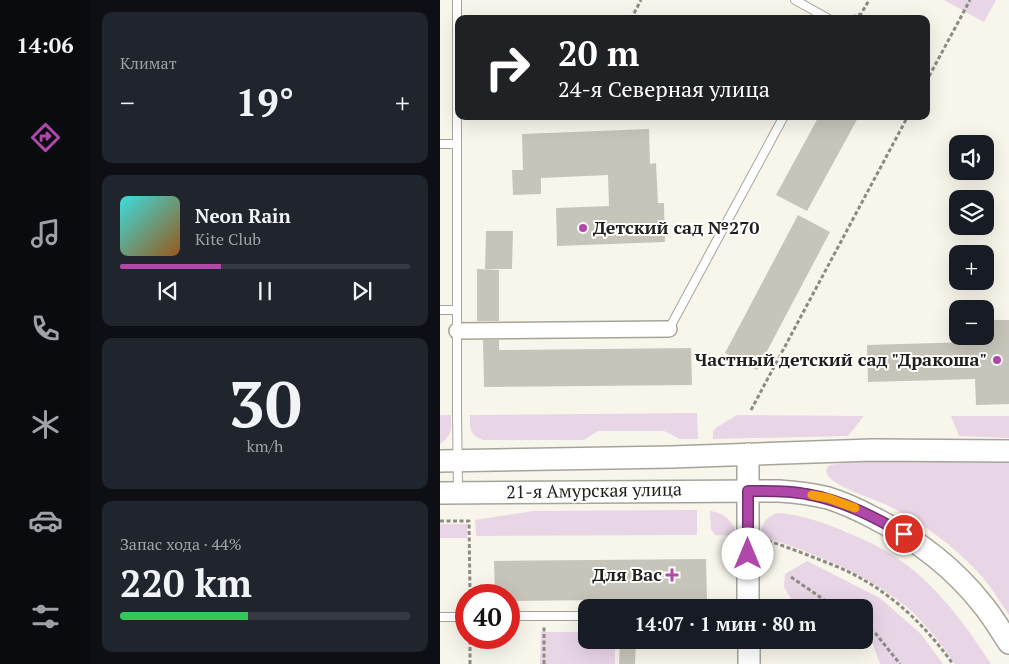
<!DOCTYPE html>
<html lang="ru">
<head>
<meta charset="utf-8">
<style>
  :root { --surface:#171b24; --page:#20242c; --text:#f1f3f6; --muted:#9ea1a6; --line:#363941; --accent:#b048aa }
  body { margin:0; font-family:"PT Serif",serif; background:var(--page); color:var(--text); height:100vh; display:flex; flex-direction:column; font-size:19px; white-space:nowrap }
  * { box-sizing:border-box; margin:0 }
  p { font-size:16px; color:var(--muted) }
  .icon { flex:none; width:28px; height:28px; fill:none; stroke:currentColor; stroke-width:2; stroke-linecap:round; stroke-linejoin:round }
  .map { position:relative; flex:1; overflow:hidden }
  .panel { display:flex; flex-direction:column; gap:12px; padding:12px; background:#0d0f14; width:350px }
  .panel>* { flex:none }
  .hud { position:absolute; left:15px; top:15px; width:475px; height:105px; border-radius:10px; box-shadow:0 5px 20px #0002; background:#202124; color:#fff; overflow:hidden }
  .fabs { position:absolute; left:509px; top:135px; display:grid; gap:10px }
  .fabs a { display:grid; place-items:center; width:45px; height:45px; border-radius:10px; background:var(--surface); box-shadow:0 5px 20px #0002; font-size:25px }
  .speed { position:absolute; left:15px; top:584px; display:flex; gap:10px; font-size:25px; font-weight:700; text-align:center }
  .speed>* { display:grid; place-content:center; width:65px; height:65px; border-radius:50%; background:var(--surface); box-shadow:0 5px 20px #0002; line-height:1 }
  .speed .limit { border:8px solid #d22; background:#fff; color:#111 }
  .pin { position:absolute; display:grid; place-items:center; width:42px; height:42px; color:#fff; margin:-21px; border:2px solid #fff; border-radius:50%; box-shadow:0 1px 5px #0007 }
  .me { position:absolute; width:55px; margin:-28px; rotate:0deg; stroke-linejoin:round; filter:drop-shadow(0 0 4px #0008) }
  .turn { display:flex; align-items:center; gap:18px; height:105px; padding:0 20px; font-size:22px }
  .turn .icon { width:65px; height:65px; stroke-width:2.5 }
  .turn b { display:block; font-size:35px; line-height:42px }
  .big { font-size:38px; font-weight:600; line-height:1.1 }
  .panel .tile { flex:1; display:flex; flex-direction:column; justify-content:center; gap:8px; min-width:0; padding:0 18px; border-radius:10px; background:var(--page) }
  .panel .dial { align-items:center; gap:0 }
  .dial b { font-size:65px; line-height:1 }
  .song { display:flex; align-items:center; gap:15px }
  .cover { width:60px; height:60px; border-radius:8px; background:linear-gradient(135deg,hsl(180 70% 55%),hsl(30 70% 35%)) }
  .played { height:5px; border-radius:2px; background:linear-gradient(90deg,var(--accent) 35%,var(--line) 35%) }
  .keys { display:flex; justify-content:space-around; direction:ltr }
  .heat { display:flex; justify-content:space-between; align-items:center; font-size:28px; direction:ltr }
  .charge { height:8px; border-radius:4px; background:linear-gradient(90deg,#34c759 44%,var(--line) 0) }
  .trip { position:absolute; left:138px; top:599px; width:295px; height:50px; border-radius:10px; background:var(--surface); box-shadow:0 5px 20px #0002; font-weight:600; line-height:50px; text-align:center }
  main { display:flex; flex:1; min-height:0 }
  .menu { display:flex; flex-direction:column; width:90px; justify-content:space-around; align-items:center; background:#090b0e; color:var(--muted) }
  .menu .icon { width:35px; height:35px }
  .menu .current { color:var(--accent) }
  .menu b { font-size:22px; color:var(--text) }
  .map>svg:first-child { display:block }
</style>
</head>
<body>
<main>
<nav class="menu">
<b>14:06</b>
<svg class="icon current" aria-label="directions" viewBox="0 0 24 24"><path d="M12 3l9 9-9 9-9-9zM9 14v-3h6M13 9l2 2-2 2"/></svg>
<svg class="icon" aria-label="music" viewBox="0 0 24 24"><path d="M9 18V5l10-2v13"/><circle cx="6" cy="18" r="3"/><circle cx="16" cy="16" r="3"/></svg>
<svg class="icon" aria-label="phone" viewBox="0 0 24 24"><path d="M5 4h4l2 5-3 2q2 4 5 5l2-3 5 2v4C11 20 4 13 5 4z"/></svg>
<svg class="icon" aria-label="climate" viewBox="0 0 24 24"><path d="M12 3v18M4 7l16 10M4 17L20 7"/></svg>
<svg class="icon" aria-label="car" viewBox="0 0 24 24"><path d="M5 17H2v-5l4-1 3-4h7l3 4 3 1v5h-3M9 17h6M6 11h13"/><circle cx="7" cy="17" r="2"/><circle cx="17" cy="17" r="2"/></svg>
<svg class="icon" aria-label="filters" viewBox="0 0 24 24"><path d="M4 7h16M4 17h16"/><circle cx="9" cy="7" r="2"/><circle cx="15" cy="17" r="2"/></svg>
</nav>
<section class="panel">
<div class="tile"><p>Климат</p>
<div class="heat"><a>−</a><b class="big">19°</b><a>+</a></div>
</div>
<div class="tile">
<div class="song"><i class="cover"></i><div><b>Neon Rain</b><p>Kite Club</p></div></div>
<div class="played"></div>
<div class="keys"><svg class="icon" aria-label="previous" viewBox="0 0 24 24"><path d="M18 5L8 12l10 7zM5 5v14"/></svg><svg class="icon" aria-label="pause" viewBox="0 0 24 24"><path d="M8 5v14M16 5v14"/></svg><svg class="icon" aria-label="next" viewBox="0 0 24 24"><path d="M6 5l10 7-10 7zM19 5v14"/></svg></div>
</div>
<div class="tile dial"><b>30</b><p>km/h</p></div>
<div class="tile"><p>Запас хода · 44%</p><b class="big">220 km</b><div class="charge"></div></div>
</section>
<div class="map">
<svg width="569" height="664" viewBox="0 0 569 664">
  <rect width="100%" height="100%" fill="#f8f6eb"/>
  <path fill="#e8d5e6" d="M504,0H556L544,22Z
    M257,413L258,439H240L224,431H158L144,440H43C29,435 30,428 30,415Z
    M0,415H11C11,429 13,435 0,444Z
    M297,415L424,416L408,436L273,439V431L277,427Z
    M511,416H569V438L519,436Z
    M415,461L569,463V615C559,600 549,584 537,571C512,545 483,523 451,507C433,498 408,492 392,480C386,475 384,470 390,465Z
    M257,510V535L36,536L35,520L93,511Z
    M270,511C285,513 294,522 297,536L275,535L271,529Z
    M338,513C362,515 386,523 408,533C418,537 429,542 439,547C489,574 521,618 551,664H515C501,644 486,624 468,608C438,583 403,566 367,552C351,546 336,540 319,537C322,524 325,517 338,513Z
    M0,524H27V538H0Z
    M367,561L440,598L481,634L503,664H440L430,636L424,630V608L393,607L351,599L344,587L345,574Z
    M101,632H146V640H175V664H100Z"/>
  <path fill="#c7c4ba" d="M379,116H419L367,211L336,195Z
    M209,129L210,164L216,163L218,203H224L225,242L117,246L116,208L169,206L168,175L101,178V194L73,195L72,170H83L82,134Z
    M358,215L390,232L317,370L285,353Z
    M46,231H73L72,269H45Z
    M37,269L59,270V321H37Z
    M545,320H569V404L536,405L535,379L428,382L427,345L531,342V336H545Z
    M43,340H59V350L251,348L252,385L44,387Z
    M266,559L267,599L69,601V595H55L54,561Z
    M180,640H196L195,664H179Z"/>
  <g fill="none" stroke-linecap="round" stroke-linejoin="round">
    <g stroke="#a6a49a" stroke-width="10">
      <path id="lane" d="M17,0V413L18,490
        M355,0L389,19
        M0,144H17
        M0,310H17
        M229,329L344,116
        M69,616H146
        M0,617H26"/>
    </g>
    <g stroke="#a6a49a" stroke-width="18">
      <path id="street" d="M17,331L229,329"/>
    </g>
    <g stroke="#a6a49a" stroke-width="24">
      <path id="secondary" d="M308,454V608
        M0,461L232,457L432,450L569,451
        M0,493L339,491C355,492 372,494 388,498C404,503 419,510 434,518C476,539 514,568 543,605C553,617 561,631 569,643
        M309,640V664"/>
    </g>
    <path stroke="#8c8a83" stroke-width="3" stroke-dasharray="4 2.5" stroke-linecap="butt" d="M191,19L201,0
      M406,19L421,14L429,0
      M486,82L530,0
      M311,410L468,116
      M0,521H29L30,595
      M328,541C345,546 362,553 378,559C388,563 398,567 407,571C452,593 484,624 513,664
      M351,577L396,608
      M424,626L436,634L460,664
      M30,664V638
      M104,664V627"/>
    <use href="#lane" stroke="#fff" stroke-width="8"/>
    <use href="#street" stroke="#fff" stroke-width="15"/>
    <use href="#secondary" stroke="#fff" stroke-width="21"/>
  </g>
  <g fill="none" stroke-linecap="round" stroke-linejoin="round">
    <g stroke="#722f6e" stroke-width="12">
      <path id="route" d="M308,554V491C327,491 347,490 366,494C401,500 433,516 464,534"/>
    </g>
    <use href="#route" stroke="#b048aa" stroke-width="9"/>
    <path stroke="#f59e0b" stroke-width="9" d="M372,495L388,498L415,508"/>
  </g>
  <g fill="#b048aa" stroke="#fff" stroke-width="2">
    <circle cx="143" cy="228" r="5"/>
    <circle cx="557" cy="360" r="5"/>
    <path d="M229.5 567.5h5v5h5v5h-5v5h-5v-5h-5v-5h5z"/>
  </g>
  <g text-anchor="middle" stroke-width="4" stroke-linejoin="round" paint-order="stroke">
    <g font-size="18" font-weight="bold" fill="#201f1b" stroke="#fff" text-anchor="end">
      <text x="153" y="234" text-anchor="start">Детский сад №270</text>
      <text x="547" y="366">Частный детский сад "Дракоша"</text>
      <text x="222" y="581">Для Вас</text>
    </g>
    <g font-size="18" fill="#201f1b" stroke="#fff">
      <text transform="translate(154 491) rotate(-1)" y="6">21-я Амурская улица</text>
    </g>
  </g>
</svg>
<div class="fabs">
<a><svg class="icon" aria-label="sound" viewBox="0 0 24 24"><path d="M4 9h4l5-4v14l-5-4H4zM17 9q2 3 0 6"/></svg></a>
<a><svg class="icon" aria-label="layers" viewBox="0 0 24 24"><path d="M12 4l9 5-9 5-9-5zM3 14l9 5 9-5"/></svg></a>
<a>+</a>
<a>−</a>
</div>
<div class="speed"><div class="limit">40</div></div>
<div class="pin" style="left:464px;top:534px;background:#d93025"><svg class="icon" aria-label="arrive" viewBox="0 0 24 24"><path d="M6 21V4h12l-3 4 3 4H6"/></svg></div>
<svg class="me" style="left:308px;top:554px" viewBox="-20 -20 40 40"><circle r="19" fill="#fff"/><path d="M0-13L10 11 0 6-10 11z" fill="#b048aa"/></svg>
<div class="trip">14:07 · 1 мин · 80 m</div>
<div class="hud">
<div class="turn"><svg class="icon" aria-label="right" viewBox="0 0 24 24"><path d="M7 20v-9h11M14 6l5 5-5 5"/></svg><div><b>20 m</b>24-я Северная улица</div></div>
</div>
</div>
</main>
</body>
</html>
